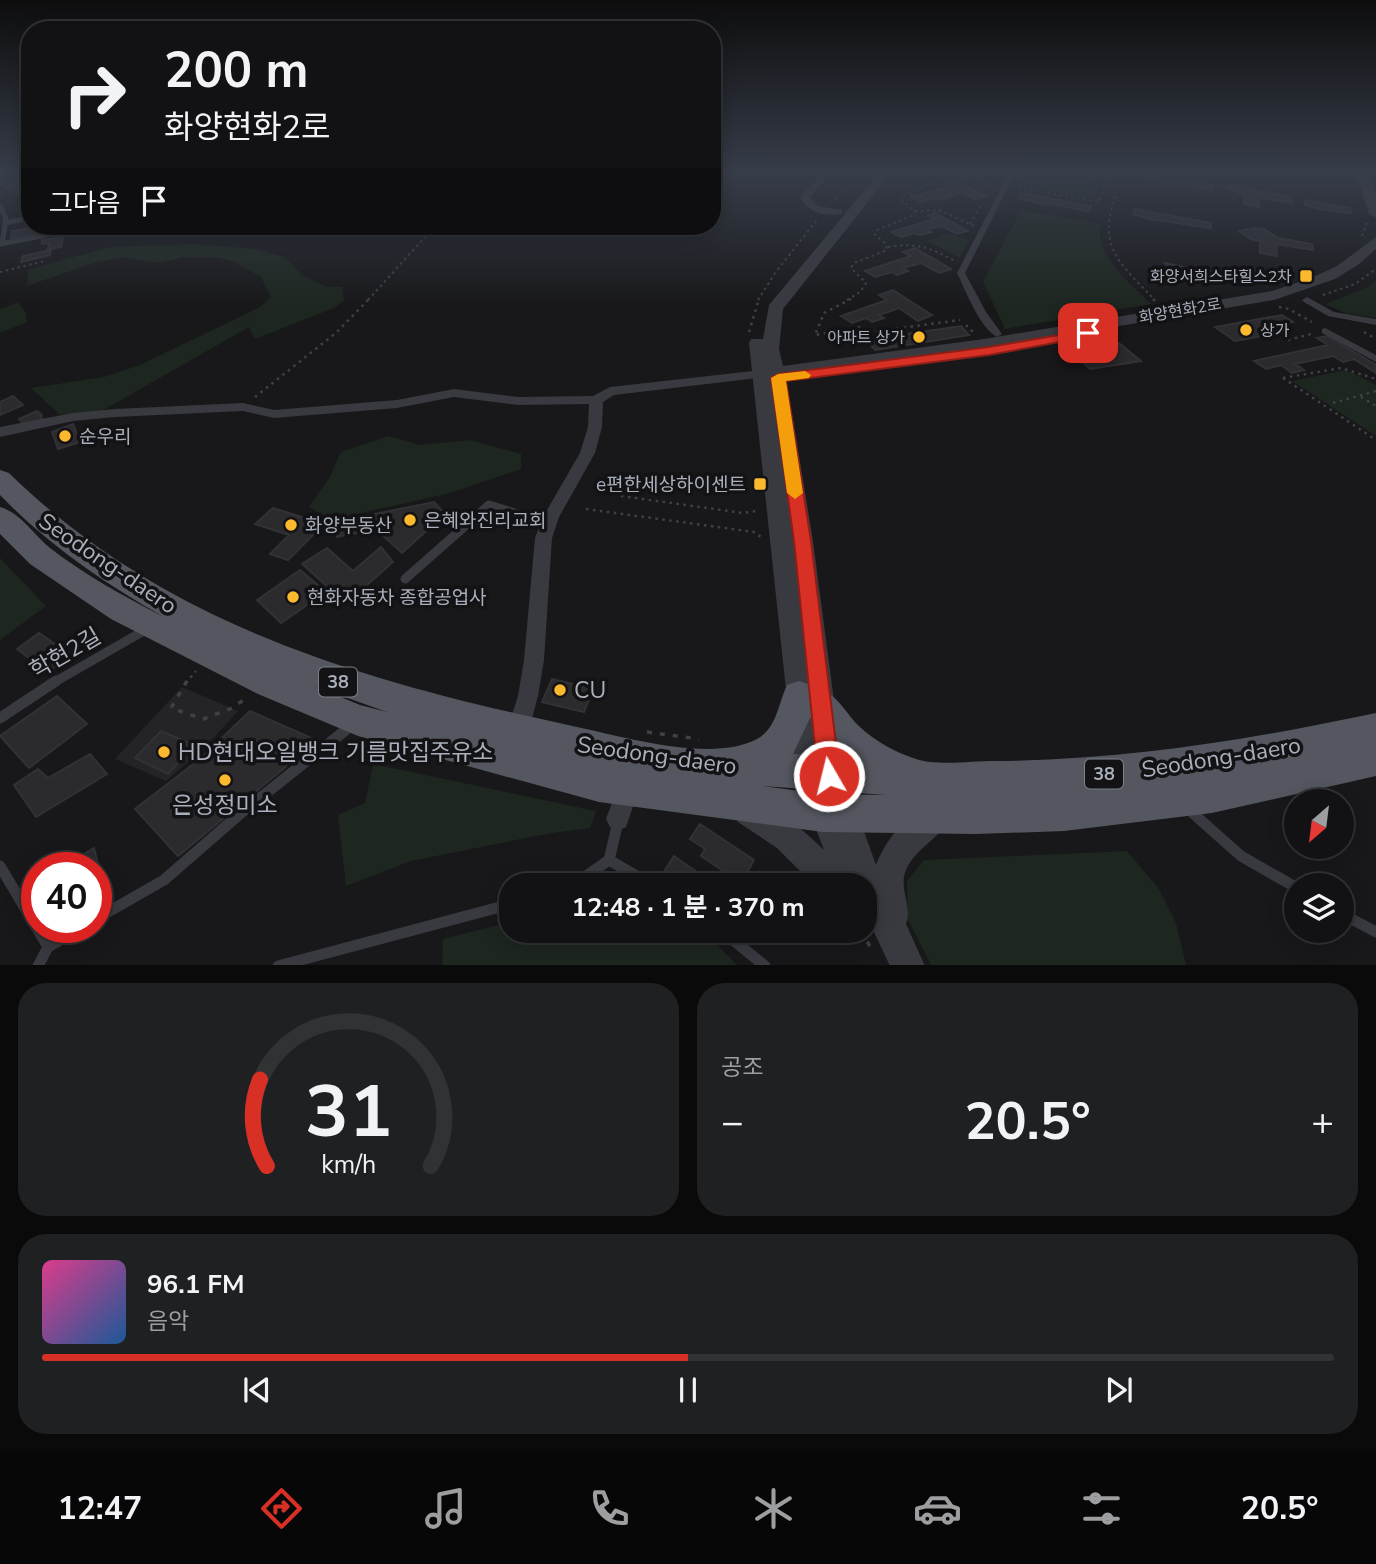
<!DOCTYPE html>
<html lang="ko">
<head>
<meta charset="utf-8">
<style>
  :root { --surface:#121214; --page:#1f2022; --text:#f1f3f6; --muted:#9c9ea0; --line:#313234; --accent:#d93025 }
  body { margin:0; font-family:"Nunito Sans","Noto Sans KR",sans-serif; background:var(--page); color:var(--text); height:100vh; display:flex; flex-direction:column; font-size:26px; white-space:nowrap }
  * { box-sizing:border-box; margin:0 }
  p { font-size:23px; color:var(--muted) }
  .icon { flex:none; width:38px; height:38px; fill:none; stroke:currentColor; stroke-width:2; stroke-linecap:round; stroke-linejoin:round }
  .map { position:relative; height:965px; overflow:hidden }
  .drawer { display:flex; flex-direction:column; gap:18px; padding:18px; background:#0a0a0b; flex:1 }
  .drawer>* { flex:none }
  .banner { position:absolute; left:21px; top:21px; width:700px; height:214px; border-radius:28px; box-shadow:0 4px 18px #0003,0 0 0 2px var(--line); background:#121214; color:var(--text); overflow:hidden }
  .needle { width:46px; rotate:208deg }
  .controls { position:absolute; left:1284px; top:789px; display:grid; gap:14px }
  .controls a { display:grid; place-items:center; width:70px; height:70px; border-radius:50%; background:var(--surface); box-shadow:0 4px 18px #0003,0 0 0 2px var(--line); font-size:35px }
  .speed { position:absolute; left:21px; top:852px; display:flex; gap:14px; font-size:35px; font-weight:700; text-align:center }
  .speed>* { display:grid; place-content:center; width:91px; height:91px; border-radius:50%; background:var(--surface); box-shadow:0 4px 18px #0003,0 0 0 2px var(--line); line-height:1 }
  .speed .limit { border:10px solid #d22; background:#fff; color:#111 }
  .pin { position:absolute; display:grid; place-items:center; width:60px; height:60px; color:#fff; margin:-30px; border-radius:14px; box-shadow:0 4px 10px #0006 }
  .me { position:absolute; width:77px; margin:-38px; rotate:352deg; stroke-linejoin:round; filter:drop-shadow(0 0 5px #0008) }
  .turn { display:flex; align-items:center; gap:24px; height:147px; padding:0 28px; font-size:32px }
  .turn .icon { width:91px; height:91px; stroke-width:2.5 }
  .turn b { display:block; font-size:49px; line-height:60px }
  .then { display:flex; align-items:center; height:66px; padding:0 28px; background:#0003; gap:14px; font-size:26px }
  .big { font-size:52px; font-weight:700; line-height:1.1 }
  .drawer .tile { flex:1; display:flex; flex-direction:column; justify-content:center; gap:10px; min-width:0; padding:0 24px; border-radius:28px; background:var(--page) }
  .drawer .dial { align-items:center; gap:0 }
  .dial svg { height:182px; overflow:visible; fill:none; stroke:var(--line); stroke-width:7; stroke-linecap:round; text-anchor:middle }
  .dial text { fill:var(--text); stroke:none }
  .song { display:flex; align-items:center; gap:21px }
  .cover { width:84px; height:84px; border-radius:10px; background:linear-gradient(135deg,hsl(330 70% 55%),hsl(210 70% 35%)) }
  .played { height:7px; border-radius:4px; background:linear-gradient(90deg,var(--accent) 50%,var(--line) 50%) }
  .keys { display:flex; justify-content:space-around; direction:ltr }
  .heat { display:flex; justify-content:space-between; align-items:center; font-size:38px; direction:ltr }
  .drawer .tiles { flex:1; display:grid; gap:18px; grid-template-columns:1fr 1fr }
  .tile:last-child { grid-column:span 2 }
  .trip { position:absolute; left:499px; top:873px; width:378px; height:70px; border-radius:28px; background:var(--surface); box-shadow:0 4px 18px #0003,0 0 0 2px var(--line); font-weight:700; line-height:70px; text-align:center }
  .dock { display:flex; height:112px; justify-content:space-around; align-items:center; background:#070708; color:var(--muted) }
  .dock .icon { width:49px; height:49px }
  .dock .on { color:var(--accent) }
  .dock b { font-size:32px; color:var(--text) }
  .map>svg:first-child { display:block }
</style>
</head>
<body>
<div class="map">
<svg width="1376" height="966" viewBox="0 0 1376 966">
  <rect width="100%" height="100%" fill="#18181a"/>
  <path fill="#242427" d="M182,687L238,711L204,748L166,781L115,759Z"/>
  <path fill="#1d261f" d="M1019,173H1060L1100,179L1094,199L1013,185Z
    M1021,210L1100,224C1096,258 1129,282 1151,304L1005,329L983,282Z
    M948,233L969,240L960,258L927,241Z
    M193,244L257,249L284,257L302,275L327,287H342L344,300L334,308L255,339L249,327L100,412L60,415L31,388L104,377L140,365L260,307L271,297L261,277L233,261L215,257H184L160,263L123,257L94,263L27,286L29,269L111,247Z
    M1376,280V318L1345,313L1325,304L1368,287Z
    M18,302L26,313L27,322L0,333V309Z
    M1346,370L1376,385V436L1292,381Z
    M389,436L420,445L470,440L521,454V469L450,493L330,520L309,507L329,478L341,452Z
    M0,558L46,606L0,640Z
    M373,764L596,811L590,828L546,834L411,861L346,886L338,815L365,803Z
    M1127,851L1159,889L1176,923L1186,965H931L908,920L907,881L924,860Z
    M511,922V931H703L737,965H442L443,939Z"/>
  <path fill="#2b2b2e" stroke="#323236" stroke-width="2" d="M8,173L22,182L5,187L0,184V175Z
    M1142,173L1212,185V189L1157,182L1141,178Z
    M955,181L986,196L975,199L961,192L941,200L937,197L921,202L911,197L952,186L946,183Z
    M23,183L30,186V195L25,196L7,188Z
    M1241,184L1260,192L1291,197L1292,203L1259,197V207L1244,204V195L1226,187Z
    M1021,193L1091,206L1089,211L1045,203L1044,205L1018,198Z
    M1305,200L1350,208L1351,213L1319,209L1305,205Z
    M1135,209L1211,223V228L1150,219L1133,214Z
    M935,213L968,231L957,234L942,226L928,229L932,232L920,235L915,233L901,237L891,232L935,219L928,216Z
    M41,226H58V229L11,238L12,231Z
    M1256,228L1264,229L1278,238L1312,244L1313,250L1276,244L1277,256L1260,253V241L1251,239L1239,231Z
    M63,237L61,247L48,249L49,243L42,244V240Z
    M915,248L951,269L939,273L921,263L903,268L908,271L897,275L892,272L875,277L865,271L911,256L903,252Z
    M51,250L50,255L21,262L23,256Z
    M1165,263L1222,275V280L1178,272L1179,279H1167L1169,268Z
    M893,290L932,315L918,321L899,308L879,315L884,318L872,322L866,318L852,323L841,316L887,300L879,295Z
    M1282,315L1293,322L1268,326L1279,333L1235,341L1215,327Z
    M961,326L969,335L875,350L866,340Z
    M1327,336L1376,365V373L1354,359L1343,362L1333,356L1295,364L1304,370L1292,373L1281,365L1266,369L1254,361L1328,345L1317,338Z
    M1119,343L1141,361L1090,369L1070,351Z
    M13,396L23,405L0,415V402Z
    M37,411L42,415L41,421L24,424L19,419Z
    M73,424L80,442L58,449L52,432Z
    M434,502L445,514L402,553L380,533L375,514Z
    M273,508L324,524L288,560L270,554L289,535L255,524Z
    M369,515L375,529L337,537L344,519Z
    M381,547L393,562L357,594L329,588L302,564L327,548L353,571Z
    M300,570L326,592L281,623L257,600Z
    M39,633L71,655L48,672L17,649Z
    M552,679L593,689L584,712L542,702Z
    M57,696L87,724L29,768L0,736Z
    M250,711L314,739L283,769L178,856L135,809L200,759Z
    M161,731L194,745L168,774L135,758Z
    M90,754L107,774L36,817L14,785L38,769L48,778Z
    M700,824L754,860L741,883L701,856L705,849L690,839Z
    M94,848L108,904L96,910V868H61Z
    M674,856L717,886H681L663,873Z"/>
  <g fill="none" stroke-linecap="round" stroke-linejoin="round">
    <path stroke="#3f4147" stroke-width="2" stroke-dasharray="2.5 3.5" stroke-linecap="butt" d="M934,173L994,183
      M1122,173C1099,242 1104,249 1155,300
      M1018,188L1099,202L1107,178L1074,173
      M835,199L858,173
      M915,211L939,210L974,226
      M970,224L982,203
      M1362,236L1367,223
      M888,247C915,242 932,248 955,261
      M0,272L45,261
      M1323,295L1355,284L1376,269
      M368,300L435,226
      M758,300L775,273L817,220
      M847,300L860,292L866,283L851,268L854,263L887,250L886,244L875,235L877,230L914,215L915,211L902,201V197L931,182L925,173"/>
    <path stroke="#3f4147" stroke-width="2.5" stroke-dasharray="2.5 4.5" stroke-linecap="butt" d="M851,299L824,313L815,335L859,327L863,333L960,320
      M1153,299L1157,303
      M1279,307L1289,309L1312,322
      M966,325L973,332
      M749,332L759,299
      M1364,332L1376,339
      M1288,340L1315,333
      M1283,378L1376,440
      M1283,378L1341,368L1376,379
      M255,397L337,332L369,299
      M1361,397L1376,406
      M1333,403L1376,391
      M621,496L743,513L757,511
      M586,509L754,532L761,537
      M186,683L196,671"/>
    <path stroke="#3f4147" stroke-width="3.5" stroke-dasharray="5 8" stroke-linecap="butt" d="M187,681L171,708L203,719L232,708L248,697
      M647,732L699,739
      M860,931L870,946"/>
    <path stroke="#393a40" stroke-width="5" d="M0,206L6,219L2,244
      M5,223L30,218
      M0,244L57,233"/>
    <path stroke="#393a40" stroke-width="9" d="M405,579L489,505L547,523
      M53,683L147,629"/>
    <path stroke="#393a40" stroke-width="11" d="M0,718L56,681
      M1187,808L1241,856L1297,888
      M609,860L654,886
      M0,866L48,947
      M572,886L609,860L618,822
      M1342,914L1376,932
      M96,919L164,880L241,813L352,725
      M722,931L765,966
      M38,966L48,947L82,928
      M278,966L511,904"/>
    <path fill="#393a40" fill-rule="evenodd" d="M1009,173H1015L965,273L986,312L1002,334L997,337C979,327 966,291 957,273Z
      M1307,297L1334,312L1376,319V325L1328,316L1304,302L1302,300Z
      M1325,328L1376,355V362L1322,333V329Z"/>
    <path fill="#393a40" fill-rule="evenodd" d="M823,173H831L810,197L818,206L842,210V214C825,216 809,214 800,197Z
      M762,370L767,371V377L614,395L603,402L602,427L595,453L559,517L552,538L544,660L538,696L529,730L525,737L518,740L511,737L507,730L518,696L524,660L535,538L543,517L580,453L588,427L589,404L518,405L454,397L397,408L274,418L243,411L115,417L73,421L0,437V427L73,413L115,409L243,403L274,410L397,400L454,389L518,397L593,396L610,387Z
      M628,778L636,781L639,789L626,827L618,831L610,827L606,819L620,781Z"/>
    <path fill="#393a40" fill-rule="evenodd" d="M879,173H891L783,309L779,349L783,366L984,339L1272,291L1311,278L1337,266L1376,237V249L1359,264L1335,279L1274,300L984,349L786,376L813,541L844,776L876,865C887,837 909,811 937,800L948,804L952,815C943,837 916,847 906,870C898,888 913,907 906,924L925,966H890L864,911V886H815L777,848L738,822L734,811L738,800L749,796C778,808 802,829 824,850L795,774L749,343L751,339H763L769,305Z
      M1356,173H1368L1376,195V218L1369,214Z"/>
    <path fill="#54575f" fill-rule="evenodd" d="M0,470L9,473C170,630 372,683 586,729C632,739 714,762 757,739C777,728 778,704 787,685L799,681L811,685L813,690L819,688C838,695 846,714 860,727C876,742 895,752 916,759C936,766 973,761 995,761C1128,760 1247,740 1376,713V776L1212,813L1064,831L976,834L823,832L599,802L358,736L258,694L111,619L30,564L0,534V507C21,513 34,535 50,548C85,575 125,597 164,617C104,583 48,545 0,495ZM314,686L387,712L360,705ZM810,718L842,757L793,754ZM762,786L886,795L823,794Z"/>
  </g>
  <linearGradient id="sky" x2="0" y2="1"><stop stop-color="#0d0d0e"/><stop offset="0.56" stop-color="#373d49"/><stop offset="1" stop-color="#373d49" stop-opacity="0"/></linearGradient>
  <rect width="1376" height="308" fill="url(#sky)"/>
  <path fill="#d93025" stroke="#8d1f18" stroke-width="2" d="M1088,330L1094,333L1092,336L989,355L786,381L811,541L840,776L837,783L829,786L821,783L818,776L794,541L771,378L778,374L989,347Z"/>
  <path fill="#f59e0b" d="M805,371L811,375L809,378L786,381L803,493L795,499L787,493L771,378L778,374Z"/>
  <g fill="#fcb92e" stroke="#131315" stroke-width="2.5">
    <rect x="1299" y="269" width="14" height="14" rx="3.5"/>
    <circle cx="1246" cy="330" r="7"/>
    <circle cx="919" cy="337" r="7"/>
    <circle cx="65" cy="436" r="7"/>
    <rect x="753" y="477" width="14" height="14" rx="3.5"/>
    <circle cx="410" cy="520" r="7"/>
    <circle cx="291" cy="525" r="7"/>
    <circle cx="293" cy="597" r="7"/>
    <circle cx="560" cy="690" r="7"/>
    <circle cx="164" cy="752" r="7"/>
    <circle cx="225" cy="780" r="7"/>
  </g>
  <g text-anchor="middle" stroke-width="7" stroke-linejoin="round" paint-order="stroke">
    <g font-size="16" fill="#a9afbb" stroke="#131315" text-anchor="end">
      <text x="1292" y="282">화양서희스타힐스2차</text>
      <text x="1260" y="336" text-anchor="start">상가</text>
      <text x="905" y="343">아파트 상가</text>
    </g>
    <g font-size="16" fill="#a9afbb" stroke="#131315">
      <text transform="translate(1180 310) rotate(-10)" y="6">화양현화2로</text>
    </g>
    <g fill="#131315" stroke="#7c8089" stroke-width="2">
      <rect x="319" y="667.5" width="38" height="29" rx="5"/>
      <rect x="1085" y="759.5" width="38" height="29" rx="5"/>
    </g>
    <g font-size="18" font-weight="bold" fill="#a9afbb">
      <text x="338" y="688">38</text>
      <text x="1104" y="780">38</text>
    </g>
    <g font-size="19" fill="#a9afbb" stroke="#131315" text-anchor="start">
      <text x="79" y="443">순우리</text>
      <text x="746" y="491" text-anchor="end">e편한세상하이센트</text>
      <text x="424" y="527">은혜와진리교회</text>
      <text x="305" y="532">화양부동산</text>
      <text x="307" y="604">현화자동차 종합공업사</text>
    </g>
    <g font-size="23" fill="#a9afbb" stroke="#131315">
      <text transform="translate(108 563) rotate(34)" y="8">Seodong-daero</text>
      <text transform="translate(65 653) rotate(-30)" y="8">학현2길</text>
      <text transform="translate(657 755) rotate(8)" y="8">Seodong-daero</text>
      <text transform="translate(1221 757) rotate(-9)" y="8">Seodong-daero</text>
    </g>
    <g font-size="23" fill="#a9afbb" stroke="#131315" text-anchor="start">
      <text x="574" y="698">CU</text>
      <text x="178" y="760">HD현대오일뱅크 기름맛집주유소</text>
      <text x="225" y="813" text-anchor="middle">은성정미소</text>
    </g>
  </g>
</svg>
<div class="controls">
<a><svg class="needle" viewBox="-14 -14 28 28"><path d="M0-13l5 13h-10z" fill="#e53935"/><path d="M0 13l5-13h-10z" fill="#9c9ea0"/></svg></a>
<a><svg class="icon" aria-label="layers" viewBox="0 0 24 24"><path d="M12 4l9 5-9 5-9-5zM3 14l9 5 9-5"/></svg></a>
</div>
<div class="speed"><div class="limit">40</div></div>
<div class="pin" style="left:1088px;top:333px;background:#d93025"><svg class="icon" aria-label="arrive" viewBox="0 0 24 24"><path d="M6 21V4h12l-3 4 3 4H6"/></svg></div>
<svg class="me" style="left:829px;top:776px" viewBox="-20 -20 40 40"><circle r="17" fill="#d93025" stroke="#fff" stroke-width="3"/><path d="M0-11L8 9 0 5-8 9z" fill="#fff"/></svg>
<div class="trip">12:48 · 1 분 · 370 m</div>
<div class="banner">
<div class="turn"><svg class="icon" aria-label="right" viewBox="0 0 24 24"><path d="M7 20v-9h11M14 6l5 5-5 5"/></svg><div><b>200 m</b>화양현화2로</div></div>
<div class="then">그다음<svg class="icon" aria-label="arrive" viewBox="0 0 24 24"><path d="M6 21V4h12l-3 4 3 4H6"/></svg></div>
</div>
</div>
<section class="drawer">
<div class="tiles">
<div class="tile dial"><svg viewBox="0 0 100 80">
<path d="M14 69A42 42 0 1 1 86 69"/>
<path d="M14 69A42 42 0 0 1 11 31" stroke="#d93025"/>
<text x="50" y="56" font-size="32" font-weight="700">31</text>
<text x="50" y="72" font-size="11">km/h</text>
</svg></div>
<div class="tile"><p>공조</p>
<div class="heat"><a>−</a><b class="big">20.5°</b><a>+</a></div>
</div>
<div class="tile">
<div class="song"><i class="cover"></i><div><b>96.1 FM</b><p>음악</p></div></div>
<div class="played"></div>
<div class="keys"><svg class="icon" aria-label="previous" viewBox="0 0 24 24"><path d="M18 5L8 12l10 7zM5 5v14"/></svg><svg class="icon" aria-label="pause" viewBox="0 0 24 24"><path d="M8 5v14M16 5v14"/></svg><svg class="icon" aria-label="next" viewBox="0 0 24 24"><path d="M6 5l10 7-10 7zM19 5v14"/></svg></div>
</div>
</div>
</section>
<nav class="dock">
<b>12:47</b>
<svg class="icon on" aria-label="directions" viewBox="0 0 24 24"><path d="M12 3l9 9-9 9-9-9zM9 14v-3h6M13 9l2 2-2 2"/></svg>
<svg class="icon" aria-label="music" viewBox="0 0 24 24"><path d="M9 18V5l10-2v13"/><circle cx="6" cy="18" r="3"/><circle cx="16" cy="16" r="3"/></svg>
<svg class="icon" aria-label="phone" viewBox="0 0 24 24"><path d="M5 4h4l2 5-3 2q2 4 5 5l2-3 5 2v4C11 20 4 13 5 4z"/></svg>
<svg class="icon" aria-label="climate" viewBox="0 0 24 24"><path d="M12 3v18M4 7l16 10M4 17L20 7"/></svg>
<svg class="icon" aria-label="car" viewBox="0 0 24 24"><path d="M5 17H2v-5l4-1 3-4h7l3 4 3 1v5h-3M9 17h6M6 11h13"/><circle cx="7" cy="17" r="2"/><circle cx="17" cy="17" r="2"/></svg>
<svg class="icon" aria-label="filters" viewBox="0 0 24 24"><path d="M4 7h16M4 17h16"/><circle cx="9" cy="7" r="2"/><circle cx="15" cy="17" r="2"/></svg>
<b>20.5°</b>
</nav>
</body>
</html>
